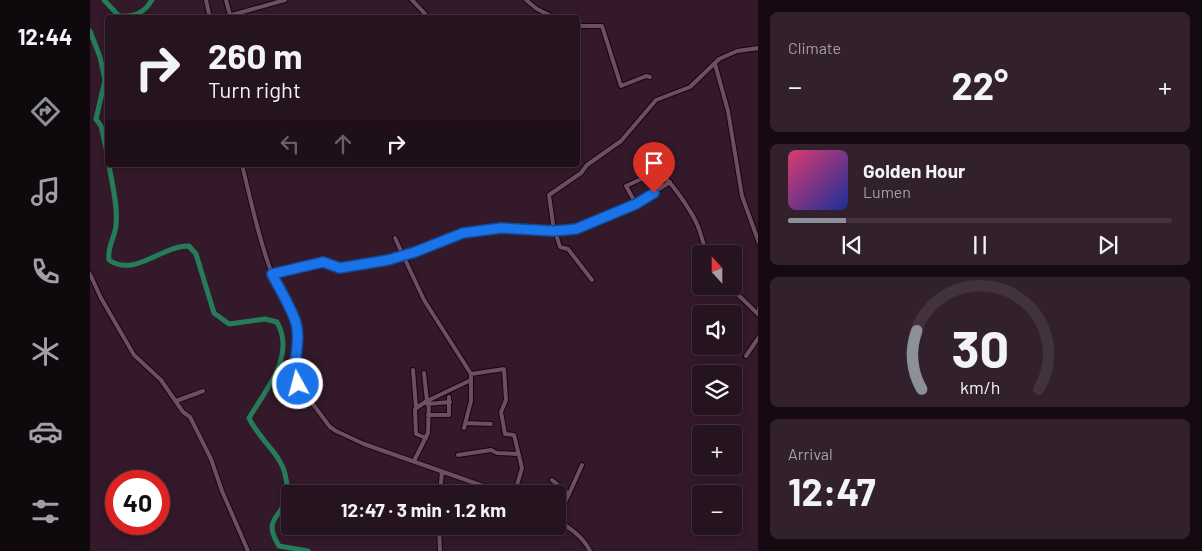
<!DOCTYPE html>
<html lang="en">
<head>
<meta charset="utf-8">
<style>
  :root { --surface:#261320; --page:#32202d; --text:#f1f3f6; --muted:#a49ea5; --line:#42323e; --accent:#8c9099 }
  body { margin:0; font-family:Barlow,sans-serif; background:var(--page); color:var(--text); height:100vh; display:flex; flex-direction:column; font-size:19px; white-space:nowrap }
  * { box-sizing:border-box; margin:0 }
  p { font-size:16px; color:var(--muted) }
  .icon { flex:none; width:28px; height:28px; fill:none; stroke:currentColor; stroke-width:2; stroke-linecap:round; stroke-linejoin:round }
  .map { position:relative; flex:1; overflow:hidden }
  .panel { display:flex; flex-direction:column; gap:12px; padding:12px; background:#150a12; width:444px }
  .panel>* { flex:none }
  .hud { position:absolute; left:15px; top:15px; width:475px; height:152px; border-radius:5px; box-shadow:0 2px 8px #0003,0 0 0 1px var(--line); background:#261320; color:var(--text); overflow:hidden }
  .needle { width:32px; rotate:339deg }
  .fabs { position:absolute; left:602px; top:245px; display:grid; gap:10px }
  .fabs a { display:grid; place-items:center; width:50px; height:50px; border-radius:5px; background:var(--surface); box-shadow:0 2px 8px #0003,0 0 0 1px var(--line); font-size:25px }
  .speed { position:absolute; left:15px; top:470px; display:flex; gap:10px; font-size:25px; font-weight:700; text-align:center }
  .speed>* { display:grid; place-content:center; width:65px; height:65px; border-radius:50%; background:var(--surface); box-shadow:0 2px 8px #0003,0 0 0 1px var(--line); line-height:1 }
  .speed .limit { border:8px solid #d22; background:#fff; color:#111 }
  .pin { position:absolute; display:grid; place-items:center; width:42px; height:42px; color:#fff; margin:-51px -21px; border-radius:50% 50% 50% 0; rotate:-45deg; box-shadow:0 0 5px #0007 }
  .pin .icon { rotate:45deg }
  .me { position:absolute; width:55px; margin:-28px; rotate:353deg; stroke-linejoin:round; filter:drop-shadow(0 0 4px #0008) }
  .turn { display:flex; align-items:center; gap:18px; height:105px; padding:0 20px; font-size:22px }
  .turn .icon { width:65px; height:65px; stroke-width:2.5 }
  .turn b { display:block; font-size:35px; line-height:42px }
  .lanes { display:flex; align-items:center; height:48px; padding:0 20px; background:#0003; justify-content:center; gap:25px; direction:ltr }
  .lanes .off { opacity:.35 }
  .big { font-size:38px; font-weight:700; line-height:1.1 }
  .panel .card { flex:1; display:flex; flex-direction:column; justify-content:center; gap:8px; min-width:0; padding:0 18px; border-radius:8px; background:var(--page) }
  .panel .dial { align-items:center; gap:0 }
  .dial svg { height:130px; overflow:visible; fill:none; stroke:var(--line); stroke-width:7; stroke-linecap:round; text-anchor:middle }
  .dial text { fill:var(--text); stroke:none }
  .song { display:flex; align-items:center; gap:15px }
  .cover { width:60px; height:60px; border-radius:8px; background:linear-gradient(135deg,hsl(340 70% 55%),hsl(230 70% 35%)) }
  .played { height:5px; border-radius:2px; background:linear-gradient(90deg,var(--accent) 15%,var(--line) 15%) }
  .keys { display:flex; justify-content:space-around; direction:ltr }
  .heat { display:flex; justify-content:space-between; align-items:center; font-size:28px; direction:ltr }
  .trip { position:absolute; left:191px; top:485px; width:285px; height:50px; border-radius:5px; background:var(--surface); box-shadow:0 2px 8px #0003,0 0 0 1px var(--line); font-weight:700; line-height:50px; text-align:center }
  main { display:flex; flex:1; min-height:0 }
  .dock { display:flex; flex-direction:column; width:90px; justify-content:space-around; align-items:center; background:#0f080d; color:var(--muted) }
  .dock .icon { width:35px; height:35px }
  .dock .on { color:var(--accent) }
  .dock b { font-size:22px; color:var(--text) }
  .map>svg:first-child { display:block }
</style>
</head>
<body>
<main>
<nav class="dock">
<b>12:44</b>
<svg class="icon on" aria-label="directions" viewBox="0 0 24 24"><path d="M12 3l9 9-9 9-9-9zM9 14v-3h6M13 9l2 2-2 2"/></svg>
<svg class="icon" aria-label="music" viewBox="0 0 24 24"><path d="M9 18V5l10-2v13"/><circle cx="6" cy="18" r="3"/><circle cx="16" cy="16" r="3"/></svg>
<svg class="icon" aria-label="phone" viewBox="0 0 24 24"><path d="M5 4h4l2 5-3 2q2 4 5 5l2-3 5 2v4C11 20 4 13 5 4z"/></svg>
<svg class="icon" aria-label="climate" viewBox="0 0 24 24"><path d="M12 3v18M4 7l16 10M4 17L20 7"/></svg>
<svg class="icon" aria-label="car" viewBox="0 0 24 24"><path d="M5 17H2v-5l4-1 3-4h7l3 4 3 1v5h-3M9 17h6M6 11h13"/><circle cx="7" cy="17" r="2"/><circle cx="17" cy="17" r="2"/></svg>
<svg class="icon" aria-label="filters" viewBox="0 0 24 24"><path d="M4 7h16M4 17h16"/><circle cx="9" cy="7" r="2"/><circle cx="15" cy="17" r="2"/></svg>
</nav>
<div class="map">
<svg width="669" height="551" viewBox="0 0 669 551">
  <rect width="100%" height="100%" fill="#33192a"/>
  <g fill="none" stroke-linecap="round" stroke-linejoin="round">
    <path stroke="#247c59" stroke-width="5" d="M14,0L29,16C45,17 54,13 62,0
      M0,31L10,57L15,80L6,119L11,126L18,157
      M19,165C22,184 28,205 26,225C25,238 17,246 19,260C45,278 72,245 99,246L106,254L124,313L139,324L175,319L187,322C206,356 176,389 159,418C168,438 190,453 195,474C196,479 199,491 197,497C191,519 172,518 189,546L218,551"/>
    <g stroke="#190412" stroke-width="6">
      <path id="minor" d="M116,0L120,18
        M136,0L140,15
        M322,0L339,18
        M436,0L447,9L465,18
        M131,18L195,0
        M488,26H512L531,86L556,76L560,77
        M625,64L638,111L652,196L669,243
        M152,165C161,200 169,242 183,276C190,292 202,308 206,324C211,345 200,364 208,384L240,427L246,431L274,444L416,494
        M546,204L580,182
        M464,231L459,195L491,173L497,165L531,141L566,100L600,87L629,59L647,51L669,48
        M465,231L470,247L478,249L502,280
        M305,238L334,300L381,374V401L374,428
        M0,274L11,298L44,355L71,380L93,412L100,417L121,459L132,491L158,551
        M182,274L233,262L250,268L298,260L325,252L373,233L411,228L465,231L486,229L546,204L536,186L566,172C577,173 602,213 607,224C611,233 613,244 617,254
        M639,286L669,315
        M669,308V313
        M656,356L669,337
        M323,370L326,407
        M334,373L337,401
        M381,374L414,369L416,400L411,412L415,434L424,435L432,468L427,485L428,494
        M86,401L113,391
        M337,404L360,402
        M338,415H359V397
        M375,423L401,424
        M336,438L326,434L325,409L338,400
        M368,455L401,450L407,453L428,454
        M324,461L338,433L339,400L381,380
        M462,480L479,494L468,515
        M350,494L352,471
        M479,494L492,465
        M468,520C481,529 493,537 500,551
        M349,526L350,551"/>
    </g>
    <use href="#minor" stroke="#6c4f62" stroke-width="4"/>
  </g>
  <g fill="none" stroke-linecap="round" stroke-linejoin="round">
    <g stroke="#114b97" stroke-width="12">
      <path id="route" d="M208,384C200,363 212,345 206,323C201,307 190,290 182,274L233,262L250,268L298,260L325,252L373,233L411,228L464,231L486,229L546,204L564,193"/>
    </g>
    <use href="#route" stroke="#1a73e8" stroke-width="9"/>
  </g>
</svg>
<div class="fabs">
<a><svg class="needle" viewBox="-14 -14 28 28"><path d="M0-13l5 13h-10z" fill="#e53935"/><path d="M0 13l5-13h-10z" fill="#a49ea5"/></svg></a>
<a><svg class="icon" aria-label="sound" viewBox="0 0 24 24"><path d="M4 9h4l5-4v14l-5-4H4zM17 9q2 3 0 6"/></svg></a>
<a><svg class="icon" aria-label="layers" viewBox="0 0 24 24"><path d="M12 4l9 5-9 5-9-5zM3 14l9 5 9-5"/></svg></a>
<a>+</a>
<a>−</a>
</div>
<div class="speed"><div class="limit">40</div></div>
<div class="pin" style="left:564px;top:193px;background:#d93025"><svg class="icon" aria-label="arrive" viewBox="0 0 24 24"><path d="M6 21V4h12l-3 4 3 4H6"/></svg></div>
<svg class="me" style="left:208px;top:384px" viewBox="-20 -20 40 40"><circle r="17" fill="#1a73e8" stroke="#fff" stroke-width="3"/><path d="M0-11L8 9 0 5-8 9z" fill="#fff"/></svg>
<div class="trip">12:47 · 3 min · 1.2 km</div>
<div class="hud">
<div class="turn"><svg class="icon" aria-label="right" viewBox="0 0 24 24"><path d="M7 20v-9h11M14 6l5 5-5 5"/></svg><div><b>260 m</b>Turn right</div></div>
<div class="lanes"><svg class="icon off" aria-label="left" viewBox="0 0 24 24"><path d="M17 20v-9H6M10 6l-5 5 5 5"/></svg><svg class="icon off" aria-label="ahead" viewBox="0 0 24 24"><path d="M12 20V5M6 11l6-6 6 6"/></svg><svg class="icon" aria-label="right" viewBox="0 0 24 24"><path d="M7 20v-9h11M14 6l5 5-5 5"/></svg></div>
</div>
</div>
<section class="panel">
<div class="card"><p>Climate</p>
<div class="heat"><a>−</a><b class="big">22°</b><a>+</a></div>
</div>
<div class="card">
<div class="song"><i class="cover"></i><div><b>Golden Hour</b><p>Lumen</p></div></div>
<div class="played"></div>
<div class="keys"><svg class="icon" aria-label="previous" viewBox="0 0 24 24"><path d="M18 5L8 12l10 7zM5 5v14"/></svg><svg class="icon" aria-label="pause" viewBox="0 0 24 24"><path d="M8 5v14M16 5v14"/></svg><svg class="icon" aria-label="next" viewBox="0 0 24 24"><path d="M6 5l10 7-10 7zM19 5v14"/></svg></div>
</div>
<div class="card dial"><svg viewBox="0 0 100 80">
<path d="M14 69A42 42 0 1 1 86 69"/>
<path d="M14 69A42 42 0 0 1 11 33" stroke="#8c9099"/>
<text x="50" y="56" font-size="32" font-weight="700">30</text>
<text x="50" y="72" font-size="11">km/h</text>
</svg></div>
<div class="card"><p>Arrival</p><b class="big">12:47</b></div>
</section>
</main>
</body>
</html>
